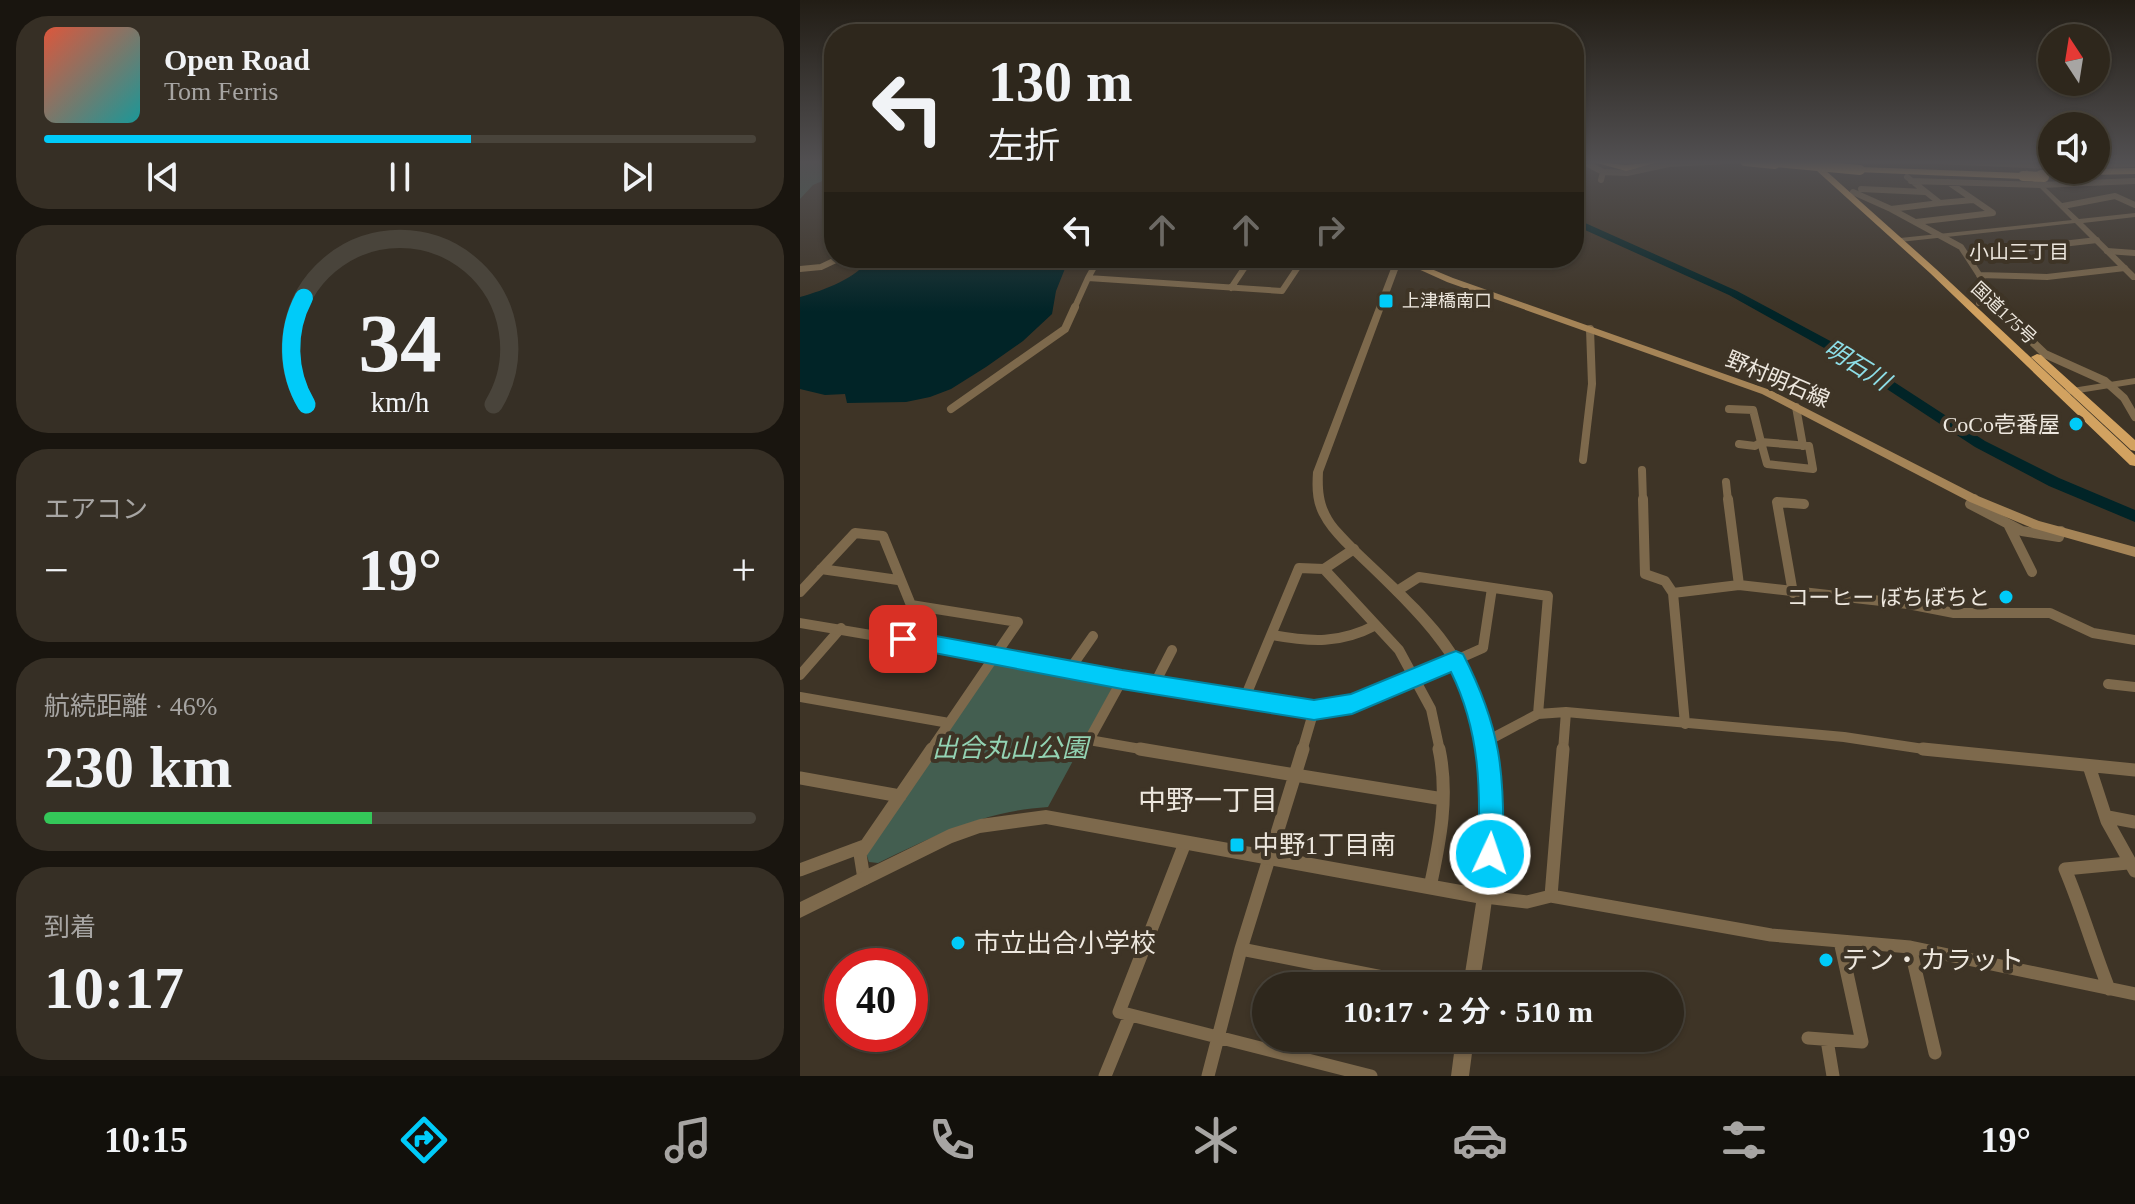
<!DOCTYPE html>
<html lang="ja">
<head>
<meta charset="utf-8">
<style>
  :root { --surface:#2e271c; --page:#362f25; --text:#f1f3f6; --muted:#a7a5a3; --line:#49443b; --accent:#00cbf9 }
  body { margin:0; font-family:"Times New Roman","Noto Sans JP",serif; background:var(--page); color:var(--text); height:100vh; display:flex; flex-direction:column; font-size:30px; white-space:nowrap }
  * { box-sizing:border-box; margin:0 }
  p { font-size:26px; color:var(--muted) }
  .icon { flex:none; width:44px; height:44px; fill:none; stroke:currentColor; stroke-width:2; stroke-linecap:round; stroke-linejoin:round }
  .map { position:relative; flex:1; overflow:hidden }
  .drawer { display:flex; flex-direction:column; gap:16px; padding:16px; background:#19150f; width:800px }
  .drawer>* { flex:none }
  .guide { position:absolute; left:24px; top:24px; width:760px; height:244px; border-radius:32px; box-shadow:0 2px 6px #0004,0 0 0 2px var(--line); background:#2e271c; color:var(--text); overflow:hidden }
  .needle { width:52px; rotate:348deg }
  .controls { position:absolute; left:1238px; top:24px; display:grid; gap:16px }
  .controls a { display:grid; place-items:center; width:72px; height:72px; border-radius:50%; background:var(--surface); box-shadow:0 2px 6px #0004,0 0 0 2px var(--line); font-size:40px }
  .speed { position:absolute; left:24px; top:948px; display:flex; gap:16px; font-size:40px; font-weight:700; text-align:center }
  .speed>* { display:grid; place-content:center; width:104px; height:104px; border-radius:50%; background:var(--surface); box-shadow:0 2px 6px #0004,0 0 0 2px var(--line); line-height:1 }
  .speed .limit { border:12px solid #d22; background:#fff; color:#111 }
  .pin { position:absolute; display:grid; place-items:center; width:68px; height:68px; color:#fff; margin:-34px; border-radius:16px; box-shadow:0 4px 12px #0006 }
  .me { position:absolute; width:88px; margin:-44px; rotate:3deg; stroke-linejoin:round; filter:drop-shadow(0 0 6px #0008) }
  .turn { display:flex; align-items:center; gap:28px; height:168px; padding:0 32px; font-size:36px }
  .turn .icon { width:104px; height:104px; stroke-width:2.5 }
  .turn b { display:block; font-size:56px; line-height:68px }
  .lanes { display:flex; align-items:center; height:76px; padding:0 32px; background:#0003; justify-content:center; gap:40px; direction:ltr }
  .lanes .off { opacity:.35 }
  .big { font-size:60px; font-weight:600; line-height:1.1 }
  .drawer .tile { flex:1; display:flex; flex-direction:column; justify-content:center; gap:12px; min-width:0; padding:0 28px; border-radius:32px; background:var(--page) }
  .drawer .dial { align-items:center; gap:0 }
  .dial svg { height:208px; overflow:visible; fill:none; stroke:var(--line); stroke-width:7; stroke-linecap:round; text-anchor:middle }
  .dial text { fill:var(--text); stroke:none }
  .song { display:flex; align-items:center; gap:24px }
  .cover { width:96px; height:96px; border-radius:12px; background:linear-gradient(135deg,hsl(10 70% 55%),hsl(180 70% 35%)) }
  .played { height:8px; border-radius:4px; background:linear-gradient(90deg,var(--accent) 60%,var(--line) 60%) }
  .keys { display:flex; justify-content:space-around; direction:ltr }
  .heat { display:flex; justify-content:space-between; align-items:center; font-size:44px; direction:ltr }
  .charge { height:12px; border-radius:6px; background:linear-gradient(90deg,#34c759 46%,var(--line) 0) }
  .trip { position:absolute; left:452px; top:972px; width:432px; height:80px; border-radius:40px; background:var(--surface); box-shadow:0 2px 6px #0004,0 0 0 2px var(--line); font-weight:600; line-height:80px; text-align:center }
  .dock { display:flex; height:128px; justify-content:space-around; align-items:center; background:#12100b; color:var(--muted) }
  .dock .icon { width:56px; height:56px }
  .dock .on { color:var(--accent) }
  .dock b { font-size:36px; color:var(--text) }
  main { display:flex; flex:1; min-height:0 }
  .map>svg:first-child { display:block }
</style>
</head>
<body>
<main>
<section class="drawer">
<div class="tile">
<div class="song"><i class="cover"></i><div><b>Open Road</b><p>Tom Ferris</p></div></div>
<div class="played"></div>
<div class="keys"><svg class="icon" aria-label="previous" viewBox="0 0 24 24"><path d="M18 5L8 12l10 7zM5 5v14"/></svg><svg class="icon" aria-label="pause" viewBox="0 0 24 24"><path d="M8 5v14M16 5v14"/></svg><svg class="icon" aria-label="next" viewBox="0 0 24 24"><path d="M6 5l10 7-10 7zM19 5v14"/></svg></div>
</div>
<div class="tile dial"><svg viewBox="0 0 100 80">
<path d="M14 69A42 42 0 1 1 86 69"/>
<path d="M14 69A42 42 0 0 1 13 28" stroke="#00cbf9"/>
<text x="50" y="56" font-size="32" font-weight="700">34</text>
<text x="50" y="72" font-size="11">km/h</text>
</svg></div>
<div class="tile"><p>エアコン</p>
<div class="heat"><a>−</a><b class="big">19°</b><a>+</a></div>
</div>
<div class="tile"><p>航続距離 · 46%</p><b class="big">230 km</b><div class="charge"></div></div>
<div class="tile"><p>到着</p><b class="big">10:17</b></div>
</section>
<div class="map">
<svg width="1335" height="1076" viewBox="0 0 1335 1076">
  <rect width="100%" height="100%" fill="#3e3426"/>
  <path fill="#435e50" d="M0,161H34V176L13,185L0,199Z
    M195,662L314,685L248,807C184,811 134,836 78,863L69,862L66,853Z"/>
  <path fill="#012427" d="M71,258H266L268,261L256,291L252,314L223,341L186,367L151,389L130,397L106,402L47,403L45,394L25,395L0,389V297C25,290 55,279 71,258Z"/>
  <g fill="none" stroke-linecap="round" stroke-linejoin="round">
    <path fill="#012427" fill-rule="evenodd" d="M774,218L937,291L1034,343L1185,441L1259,478L1335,510V522L1249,486L1175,447L1026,349L929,295L774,225Z"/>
    <path stroke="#7d694c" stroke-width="6" d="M782,161L803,172L801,180
      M803,172L827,173L869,164L927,161
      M1107,177L1140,203L1091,209L1161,247L1189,290L1197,309
      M1111,181L1241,185L1335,181
      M1061,189L1125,192
      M1053,192L1091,209
      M1140,203L1173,200
      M1263,206L1315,196L1335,205
      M1116,222L1193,213L1148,182
      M1307,251L1335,253
      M1167,255L1297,240
      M0,269L21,267L40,258
      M1179,275L1247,277L1325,268
      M288,278L299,258
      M431,288L451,258
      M1179,303H1195
      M274,309L288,278L482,291L504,258"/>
    <path stroke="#7d694c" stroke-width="8" d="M1196,307L1245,354L1305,381L1324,398L1335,417
      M996,407L1003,446
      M151,409L265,329L275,307
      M929,409L953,410L961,442L955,446L939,444
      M961,442L1009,446L1013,469L967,464Z
      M783,460L792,384L790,329
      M842,470L843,501
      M926,482L928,501"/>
    <path stroke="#7d694c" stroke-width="10" d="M843,499L845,574L865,581L873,593
      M928,499L939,585
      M1174,499L1170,504L1222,531L1259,537L1261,531
      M1208,524L1232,572
      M21,569L98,580
      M524,569L599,650L631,709L640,751
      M597,591L619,577L748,596L738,714
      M0,592L55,533L83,536L111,605L218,622L130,751
      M993,593L977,502L1004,504
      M472,635C511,642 540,644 576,625
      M656,660L683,648L692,588
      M270,669L293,636
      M0,675L41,628
      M322,680L289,740L352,751
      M1308,684L1335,687
      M354,685L372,650
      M0,697L149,723
      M444,700L499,568L524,569L554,549
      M885,724L873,593L939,585L1108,604L1154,613H1250L1293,633L1335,640
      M687,741L738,714L766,712L1044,737L1137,751
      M502,751L514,710
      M763,751L766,712"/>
    <path stroke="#7d694c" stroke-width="13" d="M340,749L495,775L441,949L408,1076
      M503,749L495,775L643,799
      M1123,749L1335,770
      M1289,766L1307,821L1335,871
      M0,778L100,796
      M1308,817L1335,822
      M385,843L319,1012L571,1076
      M0,870L64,846
      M64,879L60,854L132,749
      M630,887C640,841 649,796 639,749
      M751,896L763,749
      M685,897L727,902L751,896L971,935L1110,947L1335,994
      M1110,947L1135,1053
      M441,949L628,986
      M1309,989C1293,949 1282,909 1265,869L1328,863
      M1008,1038L1062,1042L1040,941
      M1027,1040L1033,1076
      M305,1076L330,1015"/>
    <path fill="#7d694c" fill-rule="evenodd" d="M1022,161H1062L1059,163Z
      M1068,161H1139L1252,165V169Z
      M1335,163V167L1296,168V164Z
      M1227,170L1279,219L1335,213V217L1283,223L1335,274V280H1332L1275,223L1100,242L1096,240L1100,238L1272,220L1224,172Z
      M595,258L602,259L523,472C522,493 524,509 538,526C572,564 613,594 644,634C722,735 698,869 679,986H663L676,903L246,824L180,833L152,843L0,918V902L149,829L180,819L246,810L678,888C688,816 691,732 653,667L552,710L514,716L0,628V618L514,704L551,698L647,658C625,625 597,598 568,570C551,553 530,537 519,515C512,501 512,487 513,472Z
      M1335,378V384L1266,395L1261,392L1266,389Z
      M656,1038H674L669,1076H651Z"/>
    <path fill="#a58457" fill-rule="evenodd" d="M594,258H605L653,278L970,390L1178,496L1239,521L1335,547V557L1232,528L1170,502L962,394L647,282Z"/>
    <path fill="#d2a260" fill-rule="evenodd" d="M1006,161H1015L1136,269L1335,455V466L1330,465L1130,273Z
      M1237,354L1241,355L1335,440V451L1331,450L1233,359L1231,357Z"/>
    <path fill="#e0ac63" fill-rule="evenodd" d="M790,161L826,165L863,161L826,171Z
      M1060,167L1223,173L1228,176L1223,179L1057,172V168Z
      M1335,168V174L1240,176L1235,173L1240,170Z"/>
    <path stroke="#e0ac63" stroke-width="10" d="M945,161L975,164
      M966,161L1060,170
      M1223,176L1244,177"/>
  </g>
  <linearGradient id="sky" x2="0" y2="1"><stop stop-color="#221d15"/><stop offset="0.52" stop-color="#525052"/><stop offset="1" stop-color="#525052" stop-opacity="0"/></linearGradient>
  <rect width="1335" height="312" fill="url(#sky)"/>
  <path fill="#00cbf9" stroke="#0084a2" stroke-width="2" d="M103,630L322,670L514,700L551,694L648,654L656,651L663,654C701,728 705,773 703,854L699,863L690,866L681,863L678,854C681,790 680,731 651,672L552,714L514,720L322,689L103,647L96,645L93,639L96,633Z"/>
  <g fill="#00cbf9" stroke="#3e3426" stroke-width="3">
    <rect x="578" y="293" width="16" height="16" rx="4"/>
    <circle cx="1276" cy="424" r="8"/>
    <circle cx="1206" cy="597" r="8"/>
    <rect x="429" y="837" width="16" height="16" rx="4"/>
    <circle cx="158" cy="943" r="8"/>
    <circle cx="1026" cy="960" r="8"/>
  </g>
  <g text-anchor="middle" stroke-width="8" stroke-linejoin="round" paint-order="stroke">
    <g font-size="18" fill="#ede7de" stroke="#3e3426" text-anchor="start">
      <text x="602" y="307">上津橋南口</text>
    </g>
    <g font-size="18" fill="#ede7de" stroke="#3e3426">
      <text transform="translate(1204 313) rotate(43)" y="6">国道175号</text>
    </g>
    <g font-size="20" fill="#ede7de" stroke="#3e3426">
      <text x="1219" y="259">小山三丁目</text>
    </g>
    <g font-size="22" fill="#ede7de" stroke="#3e3426">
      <text transform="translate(978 379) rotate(23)" y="8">野村明石線</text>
    </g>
    <g font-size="22" fill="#ede7de" stroke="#3e3426" text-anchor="end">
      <text x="1260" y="432">CoCo壱番屋</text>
      <text x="1190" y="605">コーヒー ぼちぼちと</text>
    </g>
    <g font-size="24" font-style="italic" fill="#8ddde6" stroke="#3e3426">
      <text transform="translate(1057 365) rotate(32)" y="8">明石川</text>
    </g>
    <g font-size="26" font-style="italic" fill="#93d3b3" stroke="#3e3426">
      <text x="210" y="757">出合丸山公園</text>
    </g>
    <g font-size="26" fill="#ede7de" stroke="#3e3426" text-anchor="start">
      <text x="453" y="854">中野1丁目南</text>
      <text x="174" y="952">市立出合小学校</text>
      <text x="1042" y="969">テン・カラット</text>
    </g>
    <g font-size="28" fill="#ede7de" stroke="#3e3426">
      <text x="408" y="810">中野一丁目</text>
    </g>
  </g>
</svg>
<div class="controls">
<a><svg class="needle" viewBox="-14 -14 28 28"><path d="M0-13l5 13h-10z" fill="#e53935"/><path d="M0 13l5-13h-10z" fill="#a7a5a3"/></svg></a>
<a><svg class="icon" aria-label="sound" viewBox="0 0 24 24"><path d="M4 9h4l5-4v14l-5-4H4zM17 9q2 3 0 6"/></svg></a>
</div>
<div class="speed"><div class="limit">40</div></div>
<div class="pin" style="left:103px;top:639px;background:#d93025"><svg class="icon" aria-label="arrive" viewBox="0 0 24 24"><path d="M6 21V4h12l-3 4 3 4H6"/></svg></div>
<svg class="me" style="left:690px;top:854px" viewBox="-20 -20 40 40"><circle r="17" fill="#00cbf9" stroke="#fff" stroke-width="3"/><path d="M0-11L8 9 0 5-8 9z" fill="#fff"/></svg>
<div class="trip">10:17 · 2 分 · 510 m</div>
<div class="guide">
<div class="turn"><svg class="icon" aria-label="left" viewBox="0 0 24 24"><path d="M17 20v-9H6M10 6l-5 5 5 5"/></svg><div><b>130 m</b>左折</div></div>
<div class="lanes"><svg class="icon" aria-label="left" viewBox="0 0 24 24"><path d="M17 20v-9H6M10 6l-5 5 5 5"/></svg><svg class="icon off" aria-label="ahead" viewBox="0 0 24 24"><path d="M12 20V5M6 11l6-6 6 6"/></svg><svg class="icon off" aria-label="ahead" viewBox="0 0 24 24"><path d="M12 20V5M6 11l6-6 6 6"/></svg><svg class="icon off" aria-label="right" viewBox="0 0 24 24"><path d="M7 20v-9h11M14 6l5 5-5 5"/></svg></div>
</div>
</div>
</main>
<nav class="dock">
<b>10:15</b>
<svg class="icon on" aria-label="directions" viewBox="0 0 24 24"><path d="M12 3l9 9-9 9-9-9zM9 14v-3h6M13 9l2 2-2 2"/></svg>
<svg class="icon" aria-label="music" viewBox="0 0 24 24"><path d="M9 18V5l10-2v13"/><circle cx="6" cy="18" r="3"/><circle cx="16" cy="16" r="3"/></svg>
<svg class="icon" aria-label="phone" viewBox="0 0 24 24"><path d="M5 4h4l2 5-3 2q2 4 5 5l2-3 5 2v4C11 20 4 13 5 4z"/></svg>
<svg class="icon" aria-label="climate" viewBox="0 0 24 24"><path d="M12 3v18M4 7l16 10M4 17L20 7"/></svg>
<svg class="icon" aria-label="car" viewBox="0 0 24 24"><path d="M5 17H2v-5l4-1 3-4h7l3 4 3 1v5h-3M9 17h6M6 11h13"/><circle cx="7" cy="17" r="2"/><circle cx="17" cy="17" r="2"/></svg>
<svg class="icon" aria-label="filters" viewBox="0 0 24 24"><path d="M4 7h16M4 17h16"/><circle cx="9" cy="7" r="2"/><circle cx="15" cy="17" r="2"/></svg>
<b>19°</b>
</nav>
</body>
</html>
